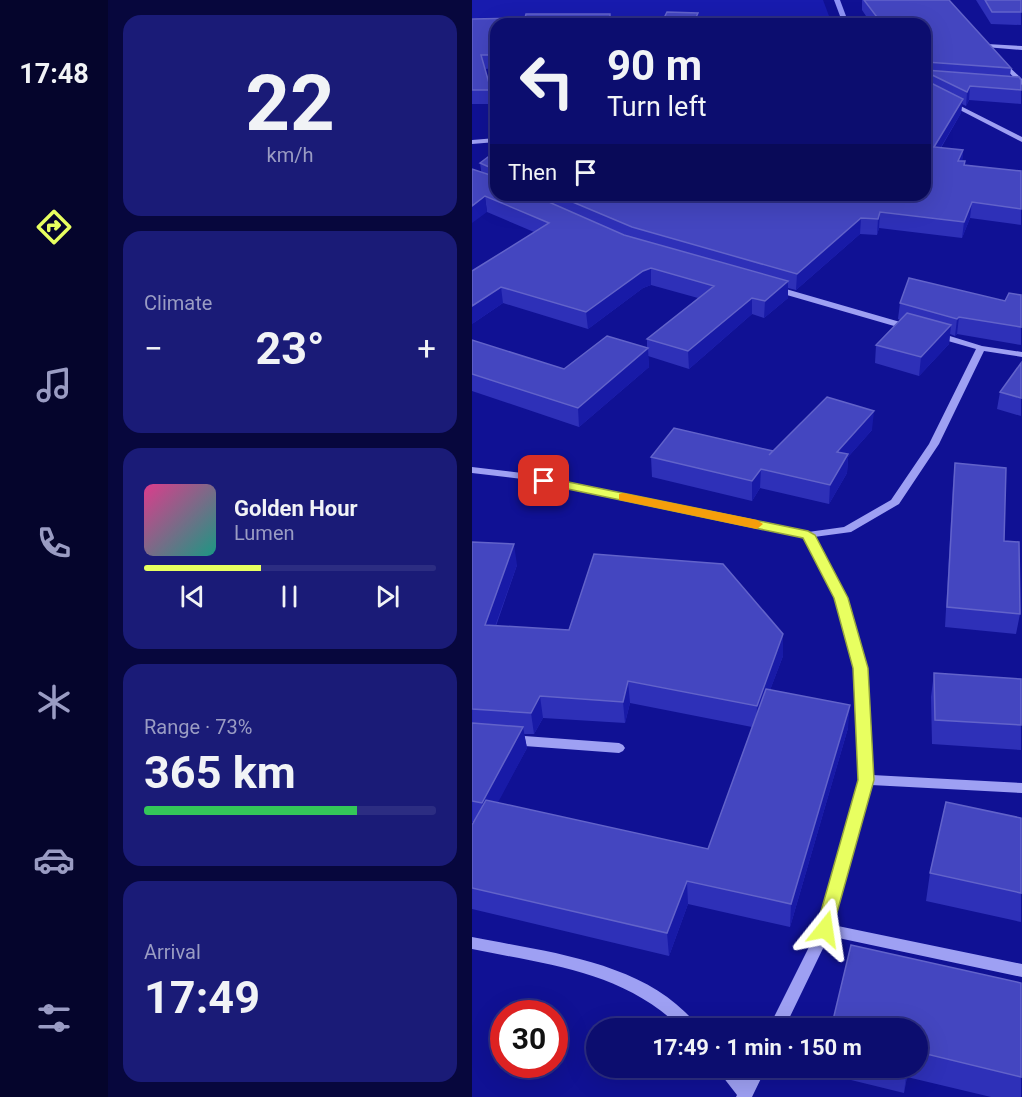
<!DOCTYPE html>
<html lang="en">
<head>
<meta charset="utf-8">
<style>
  :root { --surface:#0c0d6f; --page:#1a1b77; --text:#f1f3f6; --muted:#9a9cc3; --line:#2c2d82; --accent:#e8ff60 }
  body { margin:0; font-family:Roboto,sans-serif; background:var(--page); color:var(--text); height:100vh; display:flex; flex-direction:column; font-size:22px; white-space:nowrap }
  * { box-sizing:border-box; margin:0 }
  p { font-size:20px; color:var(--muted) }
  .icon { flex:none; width:33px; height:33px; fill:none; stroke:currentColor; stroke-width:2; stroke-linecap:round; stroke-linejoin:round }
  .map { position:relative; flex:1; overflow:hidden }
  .drawer { display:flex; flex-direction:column; gap:15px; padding:15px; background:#07073d; width:364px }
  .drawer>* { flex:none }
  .top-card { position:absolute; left:18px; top:18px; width:441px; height:183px; border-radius:18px; box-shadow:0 6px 24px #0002,0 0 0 2px var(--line); background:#0c0d6f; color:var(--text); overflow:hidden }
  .speed { position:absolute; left:18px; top:1000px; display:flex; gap:12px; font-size:30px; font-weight:700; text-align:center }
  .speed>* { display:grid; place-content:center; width:78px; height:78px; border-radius:50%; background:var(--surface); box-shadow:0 6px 24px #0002,0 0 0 2px var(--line); line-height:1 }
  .speed .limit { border:9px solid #d22; background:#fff; color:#111 }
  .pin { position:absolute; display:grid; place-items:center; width:51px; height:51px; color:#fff; margin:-26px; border-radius:12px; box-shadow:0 3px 9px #0006 }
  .me { position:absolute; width:66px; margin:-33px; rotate:15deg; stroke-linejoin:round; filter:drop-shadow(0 0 4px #0008) }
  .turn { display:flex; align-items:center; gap:21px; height:126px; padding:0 18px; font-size:27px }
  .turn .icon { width:78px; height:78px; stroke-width:2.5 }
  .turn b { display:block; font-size:42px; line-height:51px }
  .then { display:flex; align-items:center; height:57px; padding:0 18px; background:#0003; gap:12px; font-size:22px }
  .big { font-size:45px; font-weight:700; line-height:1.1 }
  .drawer .widget { flex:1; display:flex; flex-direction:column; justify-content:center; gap:9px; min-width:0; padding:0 21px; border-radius:18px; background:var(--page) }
  .drawer .dial { align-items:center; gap:0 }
  .dial b { font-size:78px; line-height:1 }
  .song { display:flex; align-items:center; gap:18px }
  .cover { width:72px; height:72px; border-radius:9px; background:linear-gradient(135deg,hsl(330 70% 55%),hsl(170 70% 35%)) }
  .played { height:6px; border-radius:3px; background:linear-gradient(90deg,var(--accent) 40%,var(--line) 40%) }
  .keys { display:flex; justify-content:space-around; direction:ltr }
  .heat { display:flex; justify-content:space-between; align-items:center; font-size:33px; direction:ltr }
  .charge { height:9px; border-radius:4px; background:linear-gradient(90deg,#34c759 73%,var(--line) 0) }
  .trip { position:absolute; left:114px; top:1018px; width:342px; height:60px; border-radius:30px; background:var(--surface); box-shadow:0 6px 24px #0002,0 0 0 2px var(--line); font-weight:700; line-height:60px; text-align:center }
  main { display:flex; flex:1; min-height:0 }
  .tabs { display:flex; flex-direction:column; width:108px; justify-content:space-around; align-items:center; background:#05052c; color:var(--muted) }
  .tabs .icon { width:42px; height:42px }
  .tabs .current { color:var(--accent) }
  .tabs b { font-size:27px; color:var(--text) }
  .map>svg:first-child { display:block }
</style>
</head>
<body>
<main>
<nav class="tabs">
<b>17:48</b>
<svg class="icon current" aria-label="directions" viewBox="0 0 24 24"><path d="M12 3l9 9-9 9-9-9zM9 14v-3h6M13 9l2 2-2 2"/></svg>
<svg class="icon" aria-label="music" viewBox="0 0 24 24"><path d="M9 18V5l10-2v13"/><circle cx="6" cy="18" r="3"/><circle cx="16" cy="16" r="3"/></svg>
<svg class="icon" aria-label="phone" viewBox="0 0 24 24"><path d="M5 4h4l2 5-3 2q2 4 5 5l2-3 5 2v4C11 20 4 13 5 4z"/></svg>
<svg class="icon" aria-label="climate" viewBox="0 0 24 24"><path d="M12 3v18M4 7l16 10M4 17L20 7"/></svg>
<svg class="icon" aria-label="car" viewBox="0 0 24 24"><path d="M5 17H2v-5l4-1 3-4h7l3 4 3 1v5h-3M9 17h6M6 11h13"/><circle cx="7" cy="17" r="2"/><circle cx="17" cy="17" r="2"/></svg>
<svg class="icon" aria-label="filters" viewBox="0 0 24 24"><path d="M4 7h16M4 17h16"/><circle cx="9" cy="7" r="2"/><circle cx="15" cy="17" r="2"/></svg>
</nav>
<section class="drawer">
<div class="widget dial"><b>22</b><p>km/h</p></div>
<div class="widget"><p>Climate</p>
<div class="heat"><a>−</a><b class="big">23°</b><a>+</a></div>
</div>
<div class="widget">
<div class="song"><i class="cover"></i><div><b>Golden Hour</b><p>Lumen</p></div></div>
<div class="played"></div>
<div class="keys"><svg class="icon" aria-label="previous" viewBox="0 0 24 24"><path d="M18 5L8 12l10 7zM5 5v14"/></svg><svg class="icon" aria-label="pause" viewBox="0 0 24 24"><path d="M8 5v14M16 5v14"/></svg><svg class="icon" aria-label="next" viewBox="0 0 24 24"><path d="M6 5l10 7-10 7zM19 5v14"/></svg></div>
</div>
<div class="widget"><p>Range · 73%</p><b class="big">365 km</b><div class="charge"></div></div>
<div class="widget"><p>Arrival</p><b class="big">17:49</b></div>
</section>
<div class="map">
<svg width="550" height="1097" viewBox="0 0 550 1097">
  <rect width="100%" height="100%" fill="#101194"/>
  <path fill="#181bae" d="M0,0H351L357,16L0,18Z"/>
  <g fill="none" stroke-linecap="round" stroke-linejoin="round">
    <path fill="#8f93f7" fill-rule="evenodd" d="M362,0H368L377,24H371Z"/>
    <path fill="#9ea0f3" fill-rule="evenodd" d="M126,22H158L161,24H123Z
      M515,44L550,46V50L513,47V45Z
      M527,61H531L550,79V85L527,63Z
      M453,88L550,137V142L453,92Z
      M24,138V142L0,144V140Z
      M301,287H307L442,326L443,328L439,331L436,330L301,291Z
      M465,332L510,346L550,352V357L512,351L467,444L427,504L379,532L342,537L374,598L394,668L400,775L550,783V793L399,785L361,925L550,964V977L357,936L312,1029H296L346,929L388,780L382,668L364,598L332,537L50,479L0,473V467L50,473L336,532L372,527L419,500L457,444L504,349L462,337L461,335Z
      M39,735L147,743L151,745L153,748L151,751L147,753L39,745L35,743L33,740L35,737Z
      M0,937C69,951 160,960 213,1012C218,1017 224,1022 228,1029H210C151,971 77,965 0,949Z
      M244,1068H262L272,1080L278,1068H294L280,1097H264L265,1095Z"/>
  </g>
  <path fill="#2e30b8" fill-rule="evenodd" d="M390,0H477L539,68L538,76L549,80V104L497,100L494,106L490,104L489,113L469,148L491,150L490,161H493V165L549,171V225L498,218L490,238L407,228L405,235L388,234L324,290L316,288V298L292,318L280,314L217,369L176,356L177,367L107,427L0,391V340L92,369L175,348V339L226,298L179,285L171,288L116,329L31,303L0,324L62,232L15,212L8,163L24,151V195H453V24H393V22H398L390,10Z
    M504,0H549V25L519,24Z
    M138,14L24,24V68L13,69L19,90L21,104H0V19L53,18Z
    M549,295V345L485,334L483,336L478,334L477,344L447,376L403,363L404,345L428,320L426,319L428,303L533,301Z
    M549,363V416L525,409L528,392Z
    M400,430L376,457L375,473L357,504L288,488L280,501L180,477L179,457L301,451L300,452Z
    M483,463L532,541L548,614L544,634L473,627L481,483Z
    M0,542L45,565L24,626L97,630L311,634V656L298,690L376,728L318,927L216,904L197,956L0,909V825L2,822H0ZM158,703L280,727L236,849L25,803L55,748L52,734H62L71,718L153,723Z
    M462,673L549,679V750L460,744L459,697Z
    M549,818V922L454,901L458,873Z
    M549,983V1097H519L435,1077L432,1093L379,1080L381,1068H446V1029H361V1020Z"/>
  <path fill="#181aa7" d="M226,13L227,24H221Z
    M498,86L497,100L494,106L495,92Z
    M491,99L489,113L460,162L462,147Z
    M491,150L490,165L486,161Z
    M13,196L15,212L0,223V206Z
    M500,202L498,218L490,238L492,222Z
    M408,212L407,228L405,235L406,219Z
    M389,218L388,234L324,290L325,274Z
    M179,268V285L171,288L116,329L114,312L171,271Z
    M316,281V298L292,318L293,301Z
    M29,287L31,303L0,324V306Z
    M280,298V314L217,369L216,351Z
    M487,317L485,334L483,336L485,319Z
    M479,325L477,344L447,376L449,357Z
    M176,348L177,367L107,427L106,408Z
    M402,411L400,430L376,457L375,473L357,504L358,485L365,452Z
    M289,469L288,488L280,501V481Z
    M42,544L45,565L16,646L13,625Z
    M311,634V656L284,727L285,706Z
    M156,681L158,703L153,723L151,702Z
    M68,696L71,718L62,734L59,713Z
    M378,705L376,728L318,927L319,904Z
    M51,727L55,748L14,825L10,803Z
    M215,881L216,904L197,956L195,933Z
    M435,1068H436L432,1093Z"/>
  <path fill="#4446c0" stroke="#6263ca" stroke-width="1.5" d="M392,0H477L539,68L454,62L453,68V24H394L393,22L408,21Z
    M513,0H549V12H520Z
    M195,12L226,13L221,24H189Z
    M54,14H138V24H24V55H9L19,90H0V19L53,18Z
    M453,70L547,77L549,80V90L498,86L495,92L454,72L453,80L491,99L462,147L491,150L486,161H493L492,165L549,171V209L500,202L492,222L408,212L406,219L389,218L325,274L160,227L84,195H453Z
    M24,151V195H61L152,235L316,281L293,301L280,298L216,351L175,339L242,286L179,268L171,271L114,312L29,287L0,306V271L77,223L13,196L0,206V169L24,177V170L8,163Z
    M437,278L533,301L537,293L549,295V327L487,317L485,319L428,303Z
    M435,313L479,325L449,357L404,345Z
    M135,336L176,348L106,408L0,374V340L92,369Z
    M549,363V398L528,392Z
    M355,397L402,411L365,452L376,454L358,485L289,469L280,481L179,457L202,428L301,451L297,455Z
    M483,463L534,468L532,541L547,542L548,614L475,607Z
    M0,542L42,544L13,625L97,630L122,554L251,564L311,634L285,706L156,681L151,702L68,696L59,713L0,709Z
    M462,673L549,679V725L463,720Z
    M294,689L378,705L319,904L215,881L195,933L0,888V825L14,800L236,849Z
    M0,723L51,727L10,803L0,801Z
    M474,802L549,818V893L458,873Z
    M379,945L549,983V1077L446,1052V1029H387L388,1026L361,1020Z"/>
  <path fill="#e8ff60" stroke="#97a63e" stroke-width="1.5" d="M72,477L336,531L343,535L376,598L396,668L402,780L359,934L353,937L346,934L344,929L386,780L381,668L362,598L331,538L67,483L65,481Z"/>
  <path fill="#f59e0b" d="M151,493L285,520L291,524L285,529L147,500V494Z"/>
</svg>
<div class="speed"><div class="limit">30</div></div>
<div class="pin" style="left:72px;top:481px;background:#d93025"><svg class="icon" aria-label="arrive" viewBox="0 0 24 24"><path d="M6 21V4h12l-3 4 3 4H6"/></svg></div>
<svg class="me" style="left:353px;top:929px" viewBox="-20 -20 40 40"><path d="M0-17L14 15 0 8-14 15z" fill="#e8ff60" stroke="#fff" stroke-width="4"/></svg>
<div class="trip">17:49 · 1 min · 150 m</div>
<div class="top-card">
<div class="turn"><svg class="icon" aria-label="left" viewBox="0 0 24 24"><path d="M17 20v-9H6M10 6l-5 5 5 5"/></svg><div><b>90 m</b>Turn left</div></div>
<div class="then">Then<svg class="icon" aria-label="arrive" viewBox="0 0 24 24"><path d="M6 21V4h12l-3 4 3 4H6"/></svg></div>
</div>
</div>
</main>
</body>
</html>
